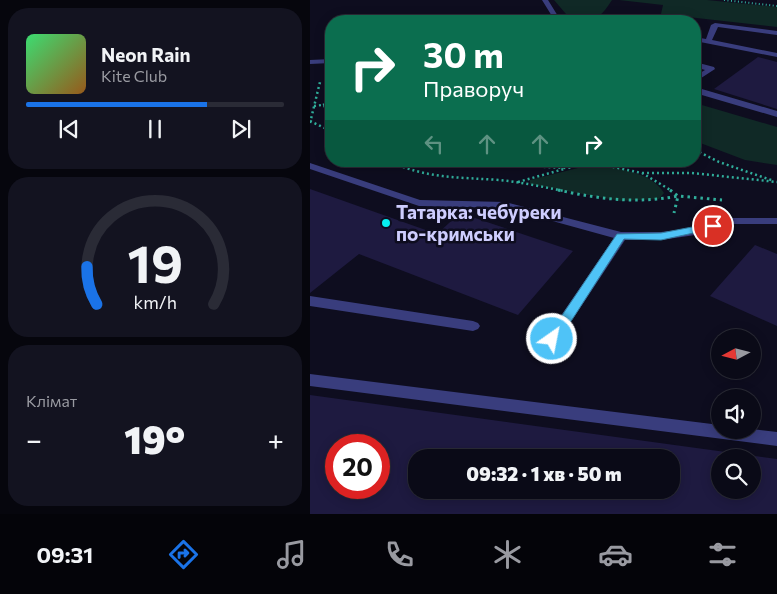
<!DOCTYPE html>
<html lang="uk">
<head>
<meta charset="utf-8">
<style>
  :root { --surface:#0a0a17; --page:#131320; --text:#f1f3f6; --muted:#999aa1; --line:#2a2b36; --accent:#1a73e8 }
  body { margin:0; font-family:Commissioner,sans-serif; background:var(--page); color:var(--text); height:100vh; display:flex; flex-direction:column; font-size:19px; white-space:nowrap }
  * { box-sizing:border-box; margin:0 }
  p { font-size:16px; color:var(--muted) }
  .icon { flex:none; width:28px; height:28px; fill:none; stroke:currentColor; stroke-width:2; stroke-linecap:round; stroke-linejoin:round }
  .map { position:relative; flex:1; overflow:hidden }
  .details { display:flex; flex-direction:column; gap:8px; padding:8px; background:#06060d; width:310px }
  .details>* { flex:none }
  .top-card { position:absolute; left:15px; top:15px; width:376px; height:152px; border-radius:20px; box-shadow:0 2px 12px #0003,0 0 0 1px var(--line); background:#0b6e4f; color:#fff; overflow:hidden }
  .needle { width:32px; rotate:263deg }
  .fabs { position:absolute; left:401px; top:329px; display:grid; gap:10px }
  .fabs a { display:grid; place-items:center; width:50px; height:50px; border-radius:50%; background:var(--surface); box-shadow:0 2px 12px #0003,0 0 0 1px var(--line); font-size:25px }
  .speed { position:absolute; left:15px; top:434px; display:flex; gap:10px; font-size:25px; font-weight:700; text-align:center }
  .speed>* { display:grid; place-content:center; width:65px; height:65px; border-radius:50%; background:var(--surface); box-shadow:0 2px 12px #0003,0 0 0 1px var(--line); line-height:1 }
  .speed .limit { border:8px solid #d22; background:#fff; color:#111 }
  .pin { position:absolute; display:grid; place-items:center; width:42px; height:42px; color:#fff; margin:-21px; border:2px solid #fff; border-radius:50%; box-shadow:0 1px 5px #0007 }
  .me { position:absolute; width:55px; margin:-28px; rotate:33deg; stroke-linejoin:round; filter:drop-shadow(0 0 4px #0008) }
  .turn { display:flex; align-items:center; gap:18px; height:105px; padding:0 15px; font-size:22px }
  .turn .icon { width:65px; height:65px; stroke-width:2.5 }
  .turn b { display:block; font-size:35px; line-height:42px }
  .lanes { display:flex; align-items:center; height:48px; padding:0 15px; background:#0003; justify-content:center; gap:25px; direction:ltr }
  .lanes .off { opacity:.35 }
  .big { font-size:38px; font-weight:800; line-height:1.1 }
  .details .widget { flex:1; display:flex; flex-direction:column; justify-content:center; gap:8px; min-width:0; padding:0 18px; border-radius:20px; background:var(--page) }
  .details .dial { align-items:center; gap:0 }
  .dial svg { height:130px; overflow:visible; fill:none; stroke:var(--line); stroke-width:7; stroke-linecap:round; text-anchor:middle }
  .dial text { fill:var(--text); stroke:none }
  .song { display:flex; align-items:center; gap:15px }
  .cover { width:60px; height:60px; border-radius:8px; background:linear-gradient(135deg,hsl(140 70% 55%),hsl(30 70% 35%)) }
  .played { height:5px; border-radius:2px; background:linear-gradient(90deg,var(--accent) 70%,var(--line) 70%) }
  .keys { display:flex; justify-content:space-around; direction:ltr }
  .heat { display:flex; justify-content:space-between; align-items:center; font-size:28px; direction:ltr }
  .trip { position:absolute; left:98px; top:449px; width:272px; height:50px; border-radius:20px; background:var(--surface); box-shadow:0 2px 12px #0003,0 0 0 1px var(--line); font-weight:800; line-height:50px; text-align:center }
  .tab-bar { display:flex; height:80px; justify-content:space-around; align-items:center; background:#040409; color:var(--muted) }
  .tab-bar .icon { width:35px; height:35px }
  .tab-bar .current { color:var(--accent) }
  .tab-bar b { font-size:22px; color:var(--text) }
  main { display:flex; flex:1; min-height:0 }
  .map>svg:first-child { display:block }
</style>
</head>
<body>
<main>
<section class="details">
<div class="widget">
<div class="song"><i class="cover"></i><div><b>Neon Rain</b><p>Kite Club</p></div></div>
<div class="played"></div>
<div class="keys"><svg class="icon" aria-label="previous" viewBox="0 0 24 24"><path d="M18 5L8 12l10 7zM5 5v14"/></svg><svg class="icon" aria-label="pause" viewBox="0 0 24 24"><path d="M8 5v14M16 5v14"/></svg><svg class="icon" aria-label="next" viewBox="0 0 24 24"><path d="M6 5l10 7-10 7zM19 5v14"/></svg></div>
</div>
<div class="widget dial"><svg viewBox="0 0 100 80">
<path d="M14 69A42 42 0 1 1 86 69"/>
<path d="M14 69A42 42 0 0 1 8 46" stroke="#1a73e8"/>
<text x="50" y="56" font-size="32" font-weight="700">19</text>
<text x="50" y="72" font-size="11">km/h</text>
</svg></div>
<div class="widget"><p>Клімат</p>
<div class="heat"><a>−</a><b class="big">19°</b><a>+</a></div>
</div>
</section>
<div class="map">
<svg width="467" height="514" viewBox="0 0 467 514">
  <rect width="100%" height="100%" fill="#0e0d1f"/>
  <path fill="#102926" d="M244,0H302C290,19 285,21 262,21Z
    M309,0H397L467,7V27L351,14L353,5Z
    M385,103L467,127V165L435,160L385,141Z
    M284,164C307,169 341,171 354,193L349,199L310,201L220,184V180Z"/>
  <path fill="#1e1a40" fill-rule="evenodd" d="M448,57L467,62V109L404,89Z
    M0,189L127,234L150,213L263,251L208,315L49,254L0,293Z
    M445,245L467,254V326L400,296Z
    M0,395L467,459V514H0ZM26,445H69V488H26ZM106,458H361V490H106ZM410,458H442V490H410Z"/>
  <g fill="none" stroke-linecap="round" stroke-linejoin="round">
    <path stroke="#30ae9b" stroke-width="2" stroke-dasharray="1 2.5" stroke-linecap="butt" d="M414,0L467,6"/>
    <path stroke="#30ae9b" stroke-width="2.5" stroke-dasharray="2 3" stroke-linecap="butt" d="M13,105L21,102
      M4,106L12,105L21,110
      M0,121L21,131
      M0,123L10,82
      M385,150L409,162L464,181
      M79,161C117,179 149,177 189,180C211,182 233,187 254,191
      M199,161L218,166L257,168L284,163L332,173L362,191
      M332,173H382L467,182
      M208,182L254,169"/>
    <path stroke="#30ae9b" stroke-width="3" stroke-dasharray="2.5 4" stroke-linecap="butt" d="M248,190C289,199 327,204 368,196L364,213
      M360,190L368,196L412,200"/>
    <path fill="#393d7d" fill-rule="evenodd" d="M232,0H238L251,21H245Z
      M405,23L467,31V35L408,27L402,40L467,53V57L385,41V37L396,39L401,25Z
      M21,59V63L0,64V60Z
      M385,62L404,67L405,69L385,82V76L395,70L385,67Z
      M385,87L467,111V117L385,93Z
      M0,163L110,200L195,202L311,232H351L384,228L421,218H467V224H421L385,235L351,240H315L247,343L242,344L237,343L235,339L304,238L195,208L109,206L0,169Z
      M0,296L163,321L168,323L170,326L168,329L163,331L0,306Z
      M0,374L410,425V430L442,429L467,432V446L0,386Z"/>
  </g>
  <path fill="#4fc3f7" stroke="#337fa1" d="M403,223L408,226L407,228L351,240L314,239L247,343H238L236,339L238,336L307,234L351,233Z"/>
  <circle fill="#06eff0" stroke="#0e0d1f" stroke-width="2" cx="76" cy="223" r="5"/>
  <g text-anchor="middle" stroke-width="5" stroke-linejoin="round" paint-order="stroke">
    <g font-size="19" font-weight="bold" fill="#cecdfe" stroke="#0e0d1f" text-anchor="start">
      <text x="86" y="219">Татарка: чебуреки<tspan x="86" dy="22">по-кримськи</tspan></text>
    </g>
  </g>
</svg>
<div class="fabs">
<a><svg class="needle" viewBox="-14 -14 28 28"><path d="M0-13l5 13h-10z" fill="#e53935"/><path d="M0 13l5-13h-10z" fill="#999aa1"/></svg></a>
<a><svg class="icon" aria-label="sound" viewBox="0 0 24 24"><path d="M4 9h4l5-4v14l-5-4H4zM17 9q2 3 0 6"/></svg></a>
<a><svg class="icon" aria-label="search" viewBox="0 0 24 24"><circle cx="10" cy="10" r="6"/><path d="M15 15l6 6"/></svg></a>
</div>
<div class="speed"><div class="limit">20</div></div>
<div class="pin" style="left:403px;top:226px;background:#d93025"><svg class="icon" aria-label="arrive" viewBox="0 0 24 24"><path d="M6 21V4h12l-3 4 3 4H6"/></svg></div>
<svg class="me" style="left:242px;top:339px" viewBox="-20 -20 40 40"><circle r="17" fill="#4fc3f7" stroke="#fff" stroke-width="3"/><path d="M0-11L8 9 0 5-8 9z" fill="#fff"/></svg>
<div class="trip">09:32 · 1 хв · 50 m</div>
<div class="top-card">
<div class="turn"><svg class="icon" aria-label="right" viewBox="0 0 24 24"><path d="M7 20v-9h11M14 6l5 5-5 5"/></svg><div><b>30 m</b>Праворуч</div></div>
<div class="lanes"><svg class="icon off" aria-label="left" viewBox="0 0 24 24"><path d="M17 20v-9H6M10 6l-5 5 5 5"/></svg><svg class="icon off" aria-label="ahead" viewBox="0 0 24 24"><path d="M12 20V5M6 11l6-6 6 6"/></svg><svg class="icon off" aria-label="ahead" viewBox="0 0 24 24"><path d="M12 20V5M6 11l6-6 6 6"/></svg><svg class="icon" aria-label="right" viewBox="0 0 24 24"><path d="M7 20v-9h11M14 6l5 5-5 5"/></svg></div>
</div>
</div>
</main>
<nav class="tab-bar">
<b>09:31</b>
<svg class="icon current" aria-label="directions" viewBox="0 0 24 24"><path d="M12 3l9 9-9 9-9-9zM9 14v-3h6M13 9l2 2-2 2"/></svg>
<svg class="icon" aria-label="music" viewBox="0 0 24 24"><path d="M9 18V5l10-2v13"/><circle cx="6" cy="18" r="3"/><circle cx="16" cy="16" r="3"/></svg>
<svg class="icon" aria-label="phone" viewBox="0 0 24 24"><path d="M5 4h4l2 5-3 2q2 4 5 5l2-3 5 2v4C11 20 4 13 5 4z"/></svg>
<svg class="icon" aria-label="climate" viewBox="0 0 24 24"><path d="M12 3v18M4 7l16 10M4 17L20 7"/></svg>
<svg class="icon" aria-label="car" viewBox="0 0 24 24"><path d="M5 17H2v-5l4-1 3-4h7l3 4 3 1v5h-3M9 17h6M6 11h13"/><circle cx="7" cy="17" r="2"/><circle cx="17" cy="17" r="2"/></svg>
<svg class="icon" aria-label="filters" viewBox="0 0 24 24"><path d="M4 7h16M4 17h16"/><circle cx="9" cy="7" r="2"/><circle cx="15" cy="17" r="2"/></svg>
</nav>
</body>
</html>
